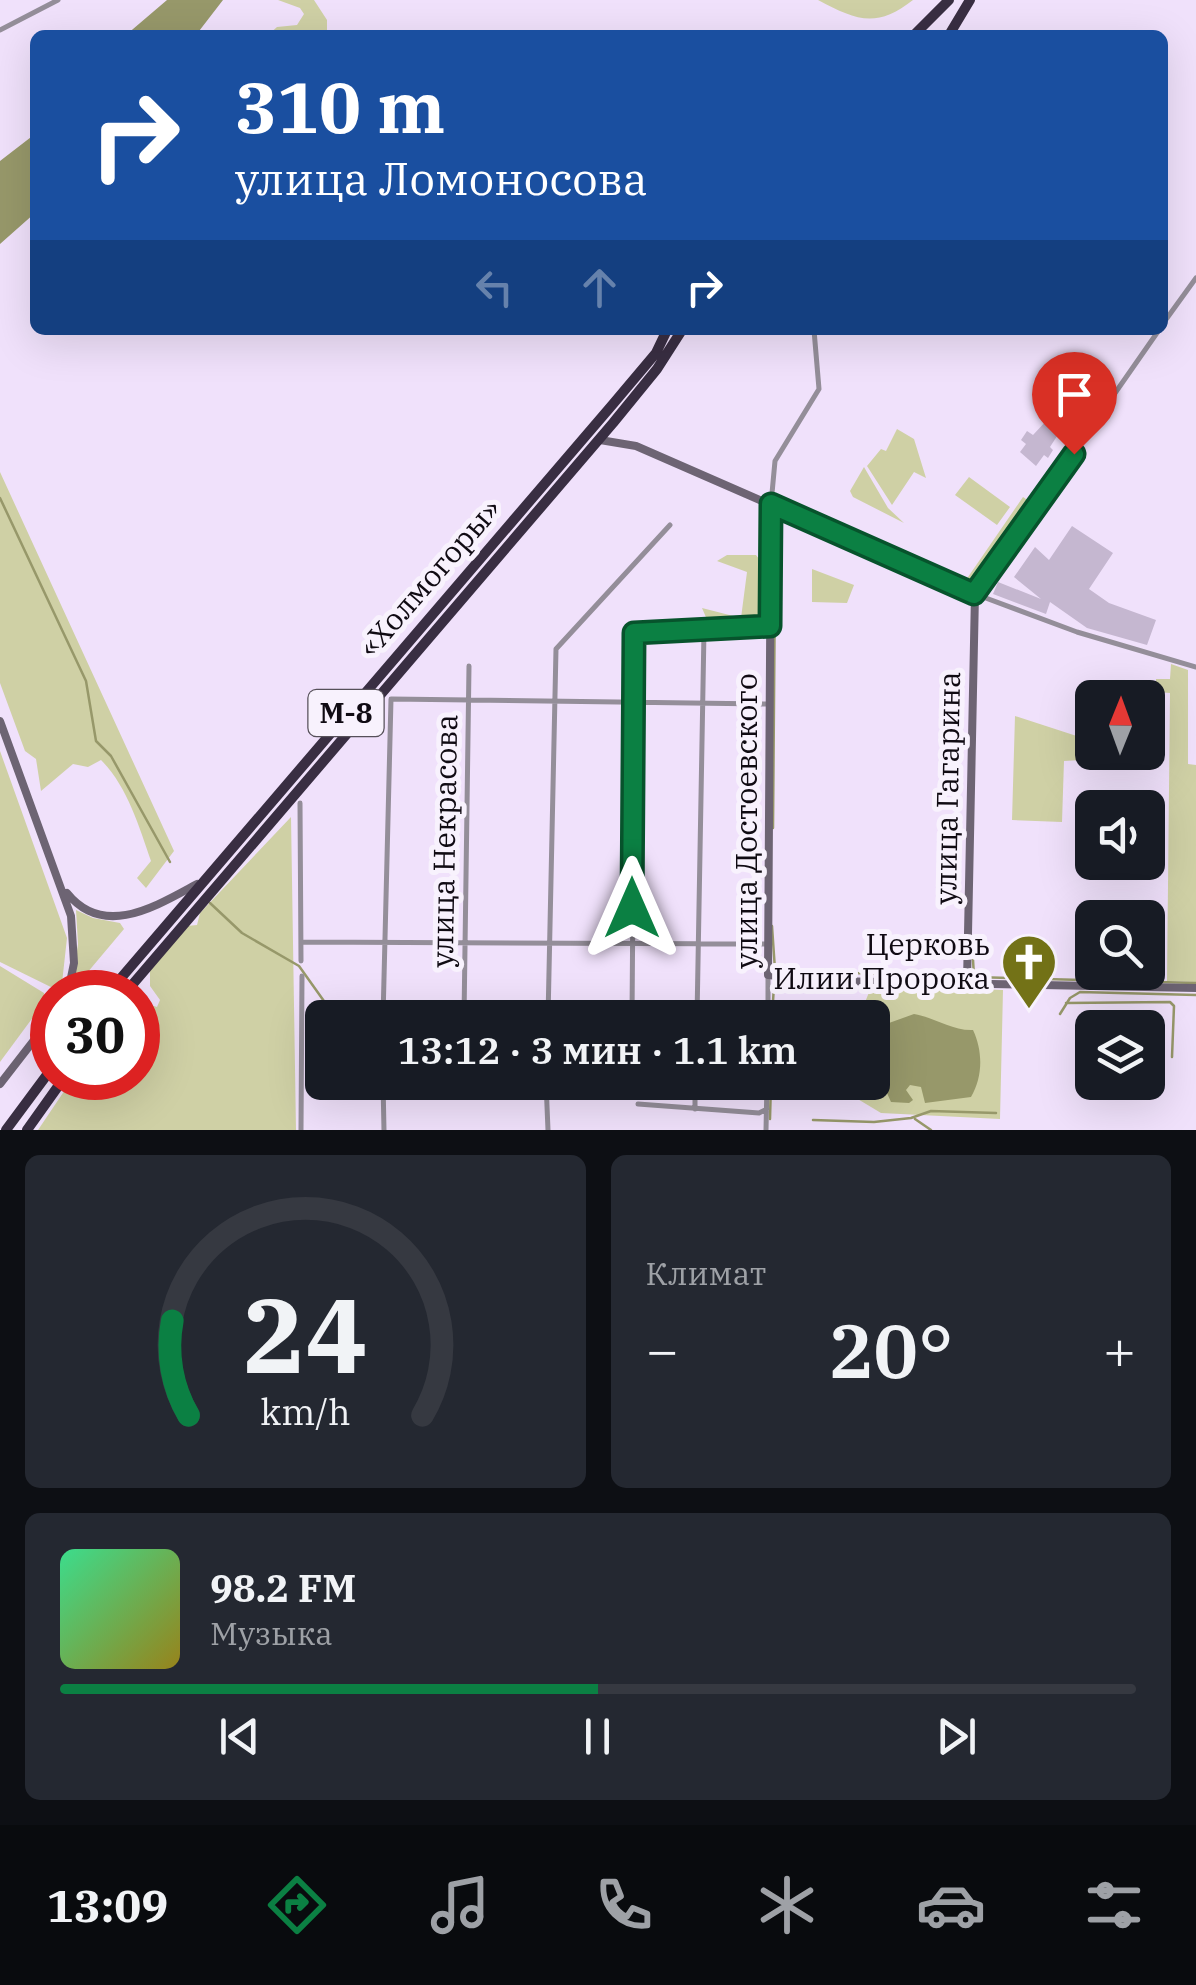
<!DOCTYPE html>
<html lang="ru">
<head>
<meta charset="utf-8">
<style>
  :root { --surface:#171b24; --page:#242831; --text:#f1f3f6; --muted:#9ea1a6; --line:#363941; --accent:#0b8043 }
  body { margin:0; font-family:"IBM Plex Serif",serif; background:var(--page); color:var(--text); height:100vh; display:flex; flex-direction:column; font-size:38px; white-space:nowrap }
  * { box-sizing:border-box; margin:0 }
  p { font-size:32px; color:var(--muted) }
  .icon { flex:none; width:55px; height:55px; fill:none; stroke:currentColor; stroke-width:2; stroke-linecap:round; stroke-linejoin:round }
  .map { position:relative; height:1130px; overflow:hidden }
  .sheet { display:flex; flex-direction:column; gap:25px; padding:25px; background:#0d0f14; flex:1 }
  .sheet>* { flex:none }
  .guide { position:absolute; left:30px; top:30px; width:1138px; height:305px; border-radius:15px; box-shadow:0 10px 40px #0002; background:#1a4fa0; color:#fff; overflow:hidden }
  .needle { width:65px; rotate:1deg }
  .buttons { position:absolute; left:1075px; top:680px; display:grid; gap:20px }
  .buttons a { display:grid; place-items:center; width:90px; height:90px; border-radius:15px; background:var(--surface); box-shadow:0 10px 40px #0002; font-size:50px }
  .speed { position:absolute; left:30px; top:970px; display:flex; gap:20px; font-size:50px; font-weight:700; text-align:center }
  .speed>* { display:grid; place-content:center; width:130px; height:130px; border-radius:50%; background:var(--surface); box-shadow:0 10px 40px #0002; line-height:1 }
  .speed .limit { border:15px solid #d22; background:#fff; color:#111 }
  .pin { position:absolute; display:grid; place-items:center; width:85px; height:85px; color:#fff; margin:-102px -42px; border-radius:50% 50% 50% 0; rotate:-45deg; box-shadow:0 0 10px #0007 }
  .pin .icon { rotate:45deg }
  .me { position:absolute; width:110px; margin:-55px; rotate:0deg; stroke-linejoin:round; filter:drop-shadow(0 0 8px #0008) }
  .turn { display:flex; align-items:center; gap:35px; height:210px; padding:0 40px; font-size:45px }
  .turn .icon { width:130px; height:130px; stroke-width:2.5 }
  .turn b { display:block; font-size:70px; line-height:85px }
  .lanes { display:flex; align-items:center; height:95px; padding:0 40px; background:#0003; justify-content:center; gap:50px; direction:ltr }
  .lanes .off { opacity:.35 }
  .big { font-size:75px; font-weight:600; line-height:1.1 }
  .sheet .tile { flex:1; display:flex; flex-direction:column; justify-content:center; gap:15px; min-width:0; padding:0 35px; border-radius:15px; background:var(--page) }
  .sheet .dial { align-items:center; gap:0 }
  .dial svg { height:260px; overflow:visible; fill:none; stroke:var(--line); stroke-width:7; stroke-linecap:round; text-anchor:middle }
  .dial text { fill:var(--text); stroke:none }
  .song { display:flex; align-items:center; gap:30px }
  .cover { width:120px; height:120px; border-radius:15px; background:linear-gradient(135deg,hsl(150 70% 55%),hsl(50 70% 35%)) }
  .played { height:10px; border-radius:5px; background:linear-gradient(90deg,var(--accent) 50%,var(--line) 50%) }
  .keys { display:flex; justify-content:space-around; direction:ltr }
  .heat { display:flex; justify-content:space-between; align-items:center; font-size:55px; direction:ltr }
  .sheet .tiles { flex:1; display:grid; gap:25px; grid-template-columns:1fr 1fr }
  .tile:last-child { grid-column:span 2 }
  .trip { position:absolute; left:305px; top:1000px; width:585px; height:100px; border-radius:15px; background:var(--surface); box-shadow:0 10px 40px #0002; font-weight:600; line-height:100px; text-align:center }
  .menu { display:flex; height:160px; justify-content:space-around; align-items:center; background:#090b0e; color:var(--muted) }
  .menu .icon { width:70px; height:70px }
  .menu .active { color:var(--accent) }
  .menu b { font-size:45px; color:var(--text) }
  .map>svg:first-child { display:block }
</style>
</head>
<body>
<div class="map">
<svg width="1196" height="1130" viewBox="0 0 1196 1130">
  <rect width="100%" height="100%" fill="#f0e1fb"/>
  <path fill="#cfd0a5" d="M278,0H314L327,20V35H268L277,27L297,25L304,14L300,8Z
    M818,0H913C876,29 856,20 818,0Z
    M897,429L914,439L926,478L914,472L892,505L867,466L881,449L886,451Z
    M864,467L888,508L904,523L853,497L850,491Z
    M0,472L174,851L146,888L137,878L151,861C139,826 127,786 101,760L88,767L73,764L41,791L36,759L25,751L0,683Z
    M969,477L1010,507L997,525L955,495Z
    M1023,497L1035,505L981,579L966,580Z
    M727,555H756L767,569L766,623L711,629L702,608L741,618L747,572L717,561Z
    M812,569L854,585L847,603L812,602Z
    M1171,664L1188,670V764L1196,765V982L1167,981L1170,693L1156,692V679H1170Z
    M1015,716L1092,741V752L1145,754L1148,767L1099,759L1064,761L1062,822L1012,820Z
    M0,751L67,938L61,992L0,962Z
    M291,817L296,1130H38L73,1078H138V1001L157,1007L160,1000L150,986V969L187,926L197,925L200,913Z
    M76,910L93,918L120,923L124,929L71,992L78,944Z
    M0,966L44,993L45,1001L0,1062Z
    M872,985L1003,990L1000,1119L881,1113L831,1083L872,1082V1018L859,1017Z"/>
  <path fill="#97986a" d="M167,0H223L196,35H126Z
    M35,134V213L0,244V161Z
    M914,1014C934,1017 952,1031 973,1030C983,1051 983,1077 971,1097L925,1103L921,1087L910,1085L906,1090L913,1100L909,1103L891,1102L887,1093L871,1087L873,1048L881,1042L889,1023Z"/>
  <g fill="none" stroke-linecap="round" stroke-linejoin="round">
    <path stroke="#97986a" stroke-width="2.5" d="M0,498L86,681L96,741L111,756L170,862
      M773,828L775,574
      M210,903L242,933L299,966L336,1018
      M772,926L775,970L958,977L963,973
      M972,942L974,977L1196,983
      M1066,1003L1170,1002L1174,1006L1172,1057
      M1060,1014L1070,998L1080,992L1196,995
      M772,1018L774,985
      M770,1119L771,1082
      M915,1119L931,1130
      M813,1120L874,1122L911,1118L931,1111L996,1113"/>
  </g>
  <path fill="#c5b7d0" d="M1047,420L1061,430L1050,447L1053,450L1048,458L1044,455L1036,466L1020,452L1026,444L1021,440L1027,431L1033,435Z
    M1072,526L1113,553L1089,589L1109,603L1156,620L1147,645L1087,628L1050,602L1046,614L993,594L998,582L1041,599L1014,577L1035,547L1049,560Z"/>
  <g fill="none" stroke-linecap="round" stroke-linejoin="round">
    <path stroke="#948e99" stroke-width="5" d="M0,30L58,0
      M1162,325L1196,278
      M1159,330L975,594L1077,632L1196,667
      M771,504L775,461L819,389L814,330
      M300,803L301,961
      M301,942L768,944
      M383,1018L391,699L770,704
      M464,1018L469,666
      M548,1018L556,649L670,525
      M632,1018L635,633L770,626
      M697,1018L704,631
      M768,1018V975
      M383,1082L384,1130
      M462,1082V1088L546,1096
      M546,1082L548,1130
      M638,1104L759,1113L767,1109
      M695,1109V1082
      M301,1130L302,976
      M766,1130L767,1082"/>
    <path stroke="#6d6473" stroke-width="8" d="M600,440L636,446L975,594L967,982
      M771,504L768,975L830,981L1196,988
      M0,721L71,916L74,963L68,992
      M67,893C104,939 156,906 197,884
      M0,1084L52,1017"/>
    <path stroke="#392e42" stroke-width="10" d="M914,35L949,0
      M949,35L970,0
      M109,992L613,404L656,353L667,330
      M126,992L613,423L657,369L682,330
      M6,1130L52,1068
      M27,1130L64,1078"/>
  </g>
  <g fill="none" stroke-linecap="round" stroke-linejoin="round">
    <g stroke="#07532c" stroke-width="25">
      <path id="route" d="M632,908L634,633L770,626L771,504L974,594L1074,454"/>
    </g>
    <use href="#route" stroke="#0b8043" stroke-width="18"/>
  </g>
  <defs>
    <g id="church-pin" transform="scale(2.875)"><path d="M0 17L-7.5 6A9.5 9.5 0 1 1 7.5 6Z" fill="#737217" stroke="#f8f2fd"/><path d="M-1.2-6h2.4v3.5h3.3v2.4h-3.3V6h-2.4V-.1h-3.3v-2.4h3.3Z" fill="#fff"/></g>
  </defs>
  <g fill-rule="evenodd">
    <use href="#church-pin" x="1029" y="962"/>
  </g>
  <g text-anchor="middle" stroke-width="10" stroke-linejoin="round" paint-order="stroke">
    <rect fill="#f8f2fd" stroke="#565059" stroke-width="2.5" x="308.5" y="690" width="75" height="46" rx="8"/>
    <g font-size="28" font-weight="bold" fill="#100b13">
      <text x="346" y="723">М-8</text>
    </g>
    <g font-size="30" fill="#100b13" stroke="#f8f2fd">
      <text transform="translate(430 578) rotate(-49)" y="10">«Холмогоры»</text>
      <text transform="translate(948 788) rotate(-89)" y="10">улица Гагарина</text>
      <text transform="translate(747 821) rotate(-90)" y="10">улица Достоевского</text>
      <text transform="translate(445 841) rotate(-89)" y="10">улица Некрасова</text>
    </g>
    <g font-size="30" fill="#100b13" stroke="#f8f2fd" text-anchor="end">
      <text x="990" y="955">Церковь<tspan x="990" dy="34">Илии Пророка</tspan></text>
    </g>
  </g>
</svg>
<div class="buttons">
<a><svg class="needle" viewBox="-14 -14 28 28"><path d="M0-13l5 13h-10z" fill="#e53935"/><path d="M0 13l5-13h-10z" fill="#9ea1a6"/></svg></a>
<a><svg class="icon" aria-label="sound" viewBox="0 0 24 24"><path d="M4 9h4l5-4v14l-5-4H4zM17 9q2 3 0 6"/></svg></a>
<a><svg class="icon" aria-label="search" viewBox="0 0 24 24"><circle cx="10" cy="10" r="6"/><path d="M15 15l6 6"/></svg></a>
<a><svg class="icon" aria-label="layers" viewBox="0 0 24 24"><path d="M12 4l9 5-9 5-9-5zM3 14l9 5 9-5"/></svg></a>
</div>
<div class="speed"><div class="limit">30</div></div>
<div class="pin" style="left:1074px;top:454px;background:#d93025"><svg class="icon" aria-label="arrive" viewBox="0 0 24 24"><path d="M6 21V4h12l-3 4 3 4H6"/></svg></div>
<svg class="me" style="left:632px;top:908px" viewBox="-20 -20 40 40"><path d="M0-17L14 15 0 8-14 15z" fill="#0b8043" stroke="#fff" stroke-width="4"/></svg>
<div class="trip">13:12 · 3 мин · 1.1 km</div>
<div class="guide">
<div class="turn"><svg class="icon" aria-label="right" viewBox="0 0 24 24"><path d="M7 20v-9h11M14 6l5 5-5 5"/></svg><div><b>310 m</b>улица Ломоносова</div></div>
<div class="lanes"><svg class="icon off" aria-label="left" viewBox="0 0 24 24"><path d="M17 20v-9H6M10 6l-5 5 5 5"/></svg><svg class="icon off" aria-label="ahead" viewBox="0 0 24 24"><path d="M12 20V5M6 11l6-6 6 6"/></svg><svg class="icon" aria-label="right" viewBox="0 0 24 24"><path d="M7 20v-9h11M14 6l5 5-5 5"/></svg></div>
</div>
</div>
<section class="sheet">
<div class="tiles">
<div class="tile dial"><svg viewBox="0 0 100 80">
<path d="M14 69A42 42 0 1 1 86 69"/>
<path d="M14 69A42 42 0 0 1 9 40" stroke="#0b8043"/>
<text x="50" y="56" font-size="32" font-weight="700">24</text>
<text x="50" y="72" font-size="11">km/h</text>
</svg></div>
<div class="tile"><p>Климат</p>
<div class="heat"><a>−</a><b class="big">20°</b><a>+</a></div>
</div>
<div class="tile">
<div class="song"><i class="cover"></i><div><b>98.2 FM</b><p>Музыка</p></div></div>
<div class="played"></div>
<div class="keys"><svg class="icon" aria-label="previous" viewBox="0 0 24 24"><path d="M18 5L8 12l10 7zM5 5v14"/></svg><svg class="icon" aria-label="pause" viewBox="0 0 24 24"><path d="M8 5v14M16 5v14"/></svg><svg class="icon" aria-label="next" viewBox="0 0 24 24"><path d="M6 5l10 7-10 7zM19 5v14"/></svg></div>
</div>
</div>
</section>
<nav class="menu">
<b>13:09</b>
<svg class="icon active" aria-label="directions" viewBox="0 0 24 24"><path d="M12 3l9 9-9 9-9-9zM9 14v-3h6M13 9l2 2-2 2"/></svg>
<svg class="icon" aria-label="music" viewBox="0 0 24 24"><path d="M9 18V5l10-2v13"/><circle cx="6" cy="18" r="3"/><circle cx="16" cy="16" r="3"/></svg>
<svg class="icon" aria-label="phone" viewBox="0 0 24 24"><path d="M5 4h4l2 5-3 2q2 4 5 5l2-3 5 2v4C11 20 4 13 5 4z"/></svg>
<svg class="icon" aria-label="climate" viewBox="0 0 24 24"><path d="M12 3v18M4 7l16 10M4 17L20 7"/></svg>
<svg class="icon" aria-label="car" viewBox="0 0 24 24"><path d="M5 17H2v-5l4-1 3-4h7l3 4 3 1v5h-3M9 17h6M6 11h13"/><circle cx="7" cy="17" r="2"/><circle cx="17" cy="17" r="2"/></svg>
<svg class="icon" aria-label="filters" viewBox="0 0 24 24"><path d="M4 7h16M4 17h16"/><circle cx="9" cy="7" r="2"/><circle cx="15" cy="17" r="2"/></svg>
</nav>
</body>
</html>
